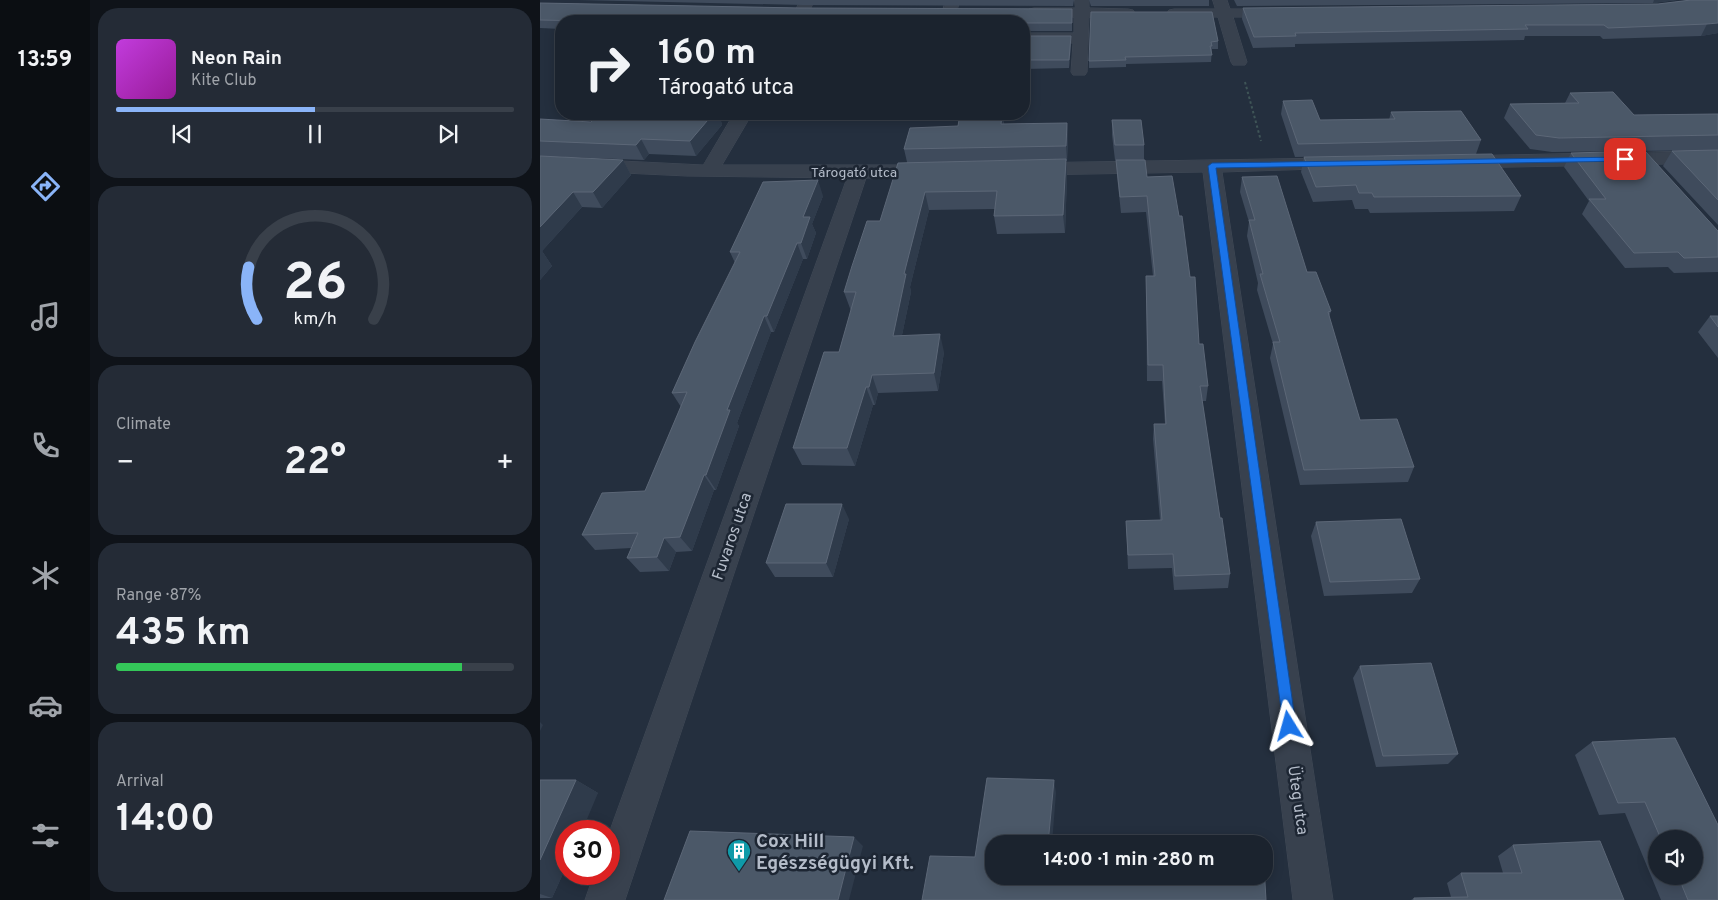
<!DOCTYPE html>
<html lang="en">
<head>
<meta charset="utf-8">
<style>
  :root { --surface:#1b232e; --page:#242b36; --text:#f1f3f6; --muted:#a0a4aa; --line:#39404a; --accent:#8ab4f8 }
  body { margin:0; font-family:Overpass,sans-serif; background:var(--page); color:var(--text); height:100vh; display:flex; flex-direction:column; font-size:19px; white-space:nowrap }
  * { box-sizing:border-box; margin:0 }
  p { font-size:16px; color:var(--muted) }
  .icon { flex:none; width:28px; height:28px; fill:none; stroke:currentColor; stroke-width:2; stroke-linecap:round; stroke-linejoin:round }
  .map { position:relative; flex:1; overflow:hidden }
  .side { display:flex; flex-direction:column; gap:8px; padding:8px; background:#0f1319; width:450px }
  .side>* { flex:none }
  .top-card { position:absolute; left:15px; top:15px; width:475px; height:105px; border-radius:20px; box-shadow:0 2px 12px #0003,0 0 0 1px var(--line); background:#1b232e; color:var(--text); overflow:hidden }
  .buttons { position:absolute; left:1108px; top:830px; display:grid; gap:10px }
  .buttons a { display:grid; place-items:center; width:55px; height:55px; border-radius:50%; background:var(--surface); box-shadow:0 2px 12px #0003,0 0 0 1px var(--line); font-size:25px }
  .speed { position:absolute; left:15px; top:820px; display:flex; gap:10px; font-size:25px; font-weight:700; text-align:center }
  .speed>* { display:grid; place-content:center; width:65px; height:65px; border-radius:50%; background:var(--surface); box-shadow:0 2px 12px #0003,0 0 0 1px var(--line); line-height:1 }
  .speed .limit { border:8px solid #d22; background:#fff; color:#111 }
  .pin { position:absolute; display:grid; place-items:center; width:42px; height:42px; color:#fff; margin:-21px; border-radius:10px; box-shadow:0 2px 8px #0006 }
  .me { position:absolute; width:55px; margin:-28px; rotate:352deg; stroke-linejoin:round; filter:drop-shadow(0 0 4px #0008) }
  .turn { display:flex; align-items:center; gap:18px; height:105px; padding:0 20px; font-size:22px }
  .turn .icon { width:65px; height:65px; stroke-width:2.5 }
  .turn b { display:block; font-size:35px; line-height:42px }
  .big { font-size:38px; font-weight:700; line-height:1.1 }
  .side .card { flex:1; display:flex; flex-direction:column; justify-content:center; gap:8px; min-width:0; padding:0 18px; border-radius:20px; background:var(--page) }
  .side .dial { align-items:center; gap:0 }
  .dial svg { height:130px; overflow:visible; fill:none; stroke:var(--line); stroke-width:7; stroke-linecap:round; text-anchor:middle }
  .dial text { fill:var(--text); stroke:none }
  .song { display:flex; align-items:center; gap:15px }
  .cover { width:60px; height:60px; border-radius:8px; background:linear-gradient(135deg,hsl(290 70% 55%),hsl(300 70% 35%)) }
  .played { height:5px; border-radius:2px; background:linear-gradient(90deg,var(--accent) 50%,var(--line) 50%) }
  .keys { display:flex; justify-content:space-around; direction:ltr }
  .heat { display:flex; justify-content:space-between; align-items:center; font-size:28px; direction:ltr }
  .charge { height:8px; border-radius:4px; background:linear-gradient(90deg,#34c759 87%,var(--line) 0) }
  .trip { position:absolute; left:445px; top:835px; width:288px; height:50px; border-radius:20px; background:var(--surface); box-shadow:0 2px 12px #0003,0 0 0 1px var(--line); font-weight:700; line-height:50px; text-align:center }
  main { display:flex; flex:1; min-height:0 }
  .menu { display:flex; flex-direction:column; width:90px; justify-content:space-around; align-items:center; background:#0b0e12; color:var(--muted) }
  .menu .icon { width:35px; height:35px }
  .menu .on { color:var(--accent) }
  .menu b { font-size:22px; color:var(--text) }
  .map>svg:first-child { display:block }
</style>
</head>
<body>
<main>
<nav class="menu">
<b>13:59</b>
<svg class="icon on" aria-label="directions" viewBox="0 0 24 24"><path d="M12 3l9 9-9 9-9-9zM9 14v-3h6M13 9l2 2-2 2"/></svg>
<svg class="icon" aria-label="music" viewBox="0 0 24 24"><path d="M9 18V5l10-2v13"/><circle cx="6" cy="18" r="3"/><circle cx="16" cy="16" r="3"/></svg>
<svg class="icon" aria-label="phone" viewBox="0 0 24 24"><path d="M5 4h4l2 5-3 2q2 4 5 5l2-3 5 2v4C11 20 4 13 5 4z"/></svg>
<svg class="icon" aria-label="climate" viewBox="0 0 24 24"><path d="M12 3v18M4 7l16 10M4 17L20 7"/></svg>
<svg class="icon" aria-label="car" viewBox="0 0 24 24"><path d="M5 17H2v-5l4-1 3-4h7l3 4 3 1v5h-3M9 17h6M6 11h13"/><circle cx="7" cy="17" r="2"/><circle cx="17" cy="17" r="2"/></svg>
<svg class="icon" aria-label="filters" viewBox="0 0 24 24"><path d="M4 7h16M4 17h16"/><circle cx="9" cy="7" r="2"/><circle cx="15" cy="17" r="2"/></svg>
</nav>
<section class="side">
<div class="card">
<div class="song"><i class="cover"></i><div><b>Neon Rain</b><p>Kite Club</p></div></div>
<div class="played"></div>
<div class="keys"><svg class="icon" aria-label="previous" viewBox="0 0 24 24"><path d="M18 5L8 12l10 7zM5 5v14"/></svg><svg class="icon" aria-label="pause" viewBox="0 0 24 24"><path d="M8 5v14M16 5v14"/></svg><svg class="icon" aria-label="next" viewBox="0 0 24 24"><path d="M6 5l10 7-10 7zM19 5v14"/></svg></div>
</div>
<div class="card dial"><svg viewBox="0 0 100 80">
<path d="M14 69A42 42 0 1 1 86 69"/>
<path d="M14 69A42 42 0 0 1 9 37" stroke="#8ab4f8"/>
<text x="50" y="56" font-size="32" font-weight="700">26</text>
<text x="50" y="72" font-size="11">km/h</text>
</svg></div>
<div class="card"><p>Climate</p>
<div class="heat"><a>−</a><b class="big">22°</b><a>+</a></div>
</div>
<div class="card"><p>Range · 87%</p><b class="big">435 km</b><div class="charge"></div></div>
<div class="card"><p>Arrival</p><b class="big">14:00</b></div>
</section>
<div class="map">
<svg width="1178" height="900" viewBox="0 0 1178 900">
  <rect width="100%" height="100%" fill="#242f3e"/>
  <g fill="none" stroke-linecap="round" stroke-linejoin="round">
    <g stroke="#414a57" stroke-width="1">
      <path id="street" d="M261,0H275L264,21H250Z
        M406,0H420L414,21H400Z
        M535,0H549V8L588,9L593,10L595,13L593,16L588,17H549L547,72L545,75H533L531,72L533,43H484V33H534V17L494,16L489,15L487,12L489,9L494,8H535Z
        M673,0H687L690,9H738L743,10L745,13L743,16L738,17H693L707,62L705,65H693L691,62L678,17H634L629,16L627,13L629,10L634,9H675Z
        M194,114H212L182,165H393L400,167L403,171L400,175L393,177L326,178L85,900H45L54,874H69V833L307,178L147,176L0,169V157L163,165Z
        M1178,151V163L921,168L914,166L912,162L914,158L921,156Z
        M801,158L808,160L811,164L808,168L682,172L793,900H753L663,172L489,175L482,173L479,169L482,165L489,163Z"/>
    </g>
    <path stroke="#3f5557" stroke-width="2" stroke-dasharray="2.5 2.5" stroke-linecap="butt" d="M705,82L721,141"/>
    <use href="#street" fill="#38414e" fill-rule="evenodd"/>
  </g>
  <path fill="#3f4b5c" fill-rule="evenodd" d="M38,0H534L533,6L263,5Z
    M549,0H669V6H551Z
    M694,0H1137L1113,3L697,6Z
    M1151,0L1178,33L1161,36L1063,39L1060,36H985L984,40L755,44V47L713,48L702,19L703,8L1118,4Z
    M0,3L260,8L532,9V31H484V21H21V29L0,28Z
    M672,12L678,41V49H672L671,62L586,64V67L549,68V61Z
    M484,36L531,45L529,68L484,69Z
    M1030,93L1094,115L1178,114V150L1012,152L990,149L964,118L970,104L1025,103Z
    M743,101L780,120H849L851,112L941,140L936,154L755,157L741,114Z
    M60,114H187L181,121L182,125L156,156L109,154L104,160L0,156V119L51,122Z
    M462,114L464,124L527,123L528,138L527,161H526L527,177L525,233L457,234L454,216L455,209L389,210L370,287L371,292L362,335L404,352L398,391L338,393L335,405H333L315,466L262,465L253,448L299,352L311,311L304,292L340,221L367,162L364,149L418,126Z
    M572,120L604,145V160H575L572,135Z
    M1178,150V225L1123,166L1132,151Z
    M1031,153L1178,231V272L1134,273L1128,267L1085,268L1042,214L1049,201L1024,167Z
    M0,156L83,160L91,175L62,208L42,207L2,251L12,266L0,280Z
    M764,157L981,196L974,211L830,213L828,209H815L812,200L773,202L761,172Z
    M576,160L607,177L659,344L668,386L666,401H662L680,518L690,574L688,588L634,590L632,568L588,569L586,521L620,520L613,439L614,424H625L622,381H607L606,276H613L606,212L581,213L577,176Z
    M702,177L767,272L791,311L789,317L820,420L874,467L868,482L760,485L730,358L733,344L717,290L718,283L707,236L709,222L700,192Z
    M283,196L272,224L276,233L267,259H263L234,332H231L197,423L199,426L176,490H174L152,551L136,552L129,571L100,572L87,558L91,548L55,550L42,535L105,491L141,407L132,393L195,263L190,252Z
    M1170,316H1178V358L1158,332Z
    M309,519L293,577H235L226,563Z
    M776,522L880,579L872,593L784,596L771,536Z
    M820,666L918,754L908,764L836,767L813,678Z
    M1052,742L1178,825V900H1121L1085,813L1059,815L1035,755ZM1116,839H1154V876H1116Z
    M0,780H36L58,793L26,831V867L12,898H0Z
    M973,845L1084,900H871L874,898L911,897L907,883L921,873H963L958,856Z"/>
  <path fill="#2f3b4b" d="M1114,0H1137L1113,3Z
    M1178,23V33L1161,36L1167,24Z
    M531,36V45L529,68V60Z
    M173,114H187L181,121L182,125L156,156L150,141Z
    M462,114L464,128L461,124Z
    M527,123L528,138L527,161L526,146Z
    M101,139L109,154L104,160L96,145Z
    M526,159L527,177L525,233L523,215Z
    M83,160L91,175L62,208L53,192Z
    M278,180L283,196L272,224L276,233L267,259L261,243L263,217Z
    M33,192L42,207L2,251L12,266L0,280V227Z
    M385,192L389,210L370,287L371,292L358,354L353,336L364,274Z
    M257,243L263,259L234,332L227,316Z
    M224,316L231,332L197,423L199,426L176,490L166,475L187,410Z
    M400,334L404,352L398,391L394,373Z
    M332,375L338,393L335,405L329,387Z
    M326,387L333,405L315,466L307,448Z
    M164,475L174,490L152,551L140,537Z
    M302,504L309,519L293,577L286,563Z
    M124,538L136,552L129,571L117,557Z
    M0,722L3,725L0,731Z
    M36,780L58,793L42,831H26V867L12,898L0,894V860Z
    M514,780L516,793L512,844H508Z
    M314,837L323,846L309,900H298Z"/>
  <path fill="#4b5868" stroke="#5c6777" d="M1151,0H1178V23L1167,24L1068,28L1064,25H985L988,29L755,33L756,36L714,37L703,8L1118,4Z
    M0,3L260,8L532,9V23H484V21H51L0,20Z
    M551,12H672L678,41L671,42L672,46H670L672,55L585,57L586,60L549,61Z
    M484,36H531L529,60H484Z
    M1073,92L1094,115L1178,114V135L1019,138L996,135L970,104L1039,103L1030,93Z
    M772,100L780,120L855,119L851,112L921,111L941,140L758,144L743,101Z
    M60,114H173L150,141L101,139L96,145L0,141V119L51,122Z
    M420,114H462L461,124L527,123L526,146L364,149L370,128L418,126Z
    M572,120H601L604,145H575Z
    M1178,150V200L1132,151Z
    M1105,151L1178,231V257L1144,258L1138,252L1094,253L1049,199H1066L1031,153Z
    M952,154L981,196L834,197L832,193H819L816,185L776,187L764,157Z
    M0,156L83,160L53,192H33L0,227Z
    M526,159L523,215L454,216L457,191L385,192L364,274H366L353,336L400,334L394,373L332,375L329,387H326L307,448H253L284,352H299L316,292H304L312,266L327,221H340L358,163Z
    M576,160H605L607,177L632,176L639,216H642L650,277H655L659,344H663L668,386H660L680,518H682L690,574L635,576L633,554L588,555L586,521L622,520L614,424H626L623,365H608L606,276H615L607,196L580,197Z
    M737,176L767,272H776L791,311L788,312L820,420L857,419L874,467L764,470L733,342H740L720,274H723L709,220H715L702,177Z
    M278,180L263,217H270L261,243H257L227,316H224L187,410H190L166,475H164L140,537L124,538L117,557L87,558L98,533L42,535L62,493L105,491L147,392L132,393L155,342L200,252H190L223,182Z
    M1170,316H1178V327Z
    M246,504H302L286,563H226Z
    M861,519L880,579L790,582L776,522Z
    M891,663L918,754L843,756L820,666Z
    M1135,738L1178,825V900H1148L1138,876H1154V839H1121L1105,802L1078,803L1052,742Z
    M447,778L514,780L508,844H454V876H724V865L726,900H382L390,856L435,857Z
    M0,780H36L0,860Z
    M150,831L314,837L298,900H124Z
    M1060,841L1084,900H874V898L928,897L921,873H982L973,845Z"/>
  <path fill="#1a73e8" stroke="#114b97" d="M1085,157L1089,159L1087,161L676,168L756,726L754,731L749,733L744,731L668,166L672,163Z"/>
  <defs>
    <g id="building-pin" transform="scale(1.25)"><path d="M0 17L-7.5 6A9.5 9.5 0 1 1 7.5 6Z" fill="#0f9aa8" stroke="#1d2633"/><path d="M-4-6H4V6H1V3H-1V6H-4ZM-2.5-4.3h1.7v1.8h-1.7ZM.8-4.3h1.7v1.8H.8ZM-2.5-1h1.7V.8h-1.7ZM.8-1h1.7V.8H.8Z" fill="#fff"/></g>
  </defs>
  <g fill-rule="evenodd">
    <use href="#building-pin" x="199" y="851"/>
  </g>
  <g text-anchor="middle" stroke-width="5" stroke-linejoin="round" paint-order="stroke">
    <g font-size="14" fill="#b4bcc9" stroke="#1d2633">
      <text x="314" y="177">Tárogató utca</text>
    </g>
    <g font-size="16" fill="#b4bcc9" stroke="#1d2633">
      <text transform="translate(191 536) rotate(-71)" y="6">Fuvaros utca</text>
      <text transform="translate(759 800) rotate(82)" y="6">Üteg utca</text>
    </g>
    <g font-size="19" font-weight="bold" fill="#b4bcc9" stroke="#1d2633" text-anchor="start">
      <text x="216" y="847">Cox Hill<tspan x="216" dy="22">Egészségügyi Kft.</tspan></text>
    </g>
  </g>
</svg>
<div class="buttons">
<a><svg class="icon" aria-label="sound" viewBox="0 0 24 24"><path d="M4 9h4l5-4v14l-5-4H4zM17 9q2 3 0 6"/></svg></a>
</div>
<div class="speed"><div class="limit">30</div></div>
<div class="pin" style="left:1085px;top:159px;background:#d93025"><svg class="icon" aria-label="arrive" viewBox="0 0 24 24"><path d="M6 21V4h12l-3 4 3 4H6"/></svg></div>
<svg class="me" style="left:749px;top:726px" viewBox="-20 -20 40 40"><path d="M0-17L14 15 0 8-14 15z" fill="#1a73e8" stroke="#fff" stroke-width="4"/></svg>
<div class="trip">14:00 · 1 min · 280 m</div>
<div class="top-card">
<div class="turn"><svg class="icon" aria-label="right" viewBox="0 0 24 24"><path d="M7 20v-9h11M14 6l5 5-5 5"/></svg><div><b>160 m</b>Tárogató utca</div></div>
</div>
</div>
</main>
</body>
</html>
